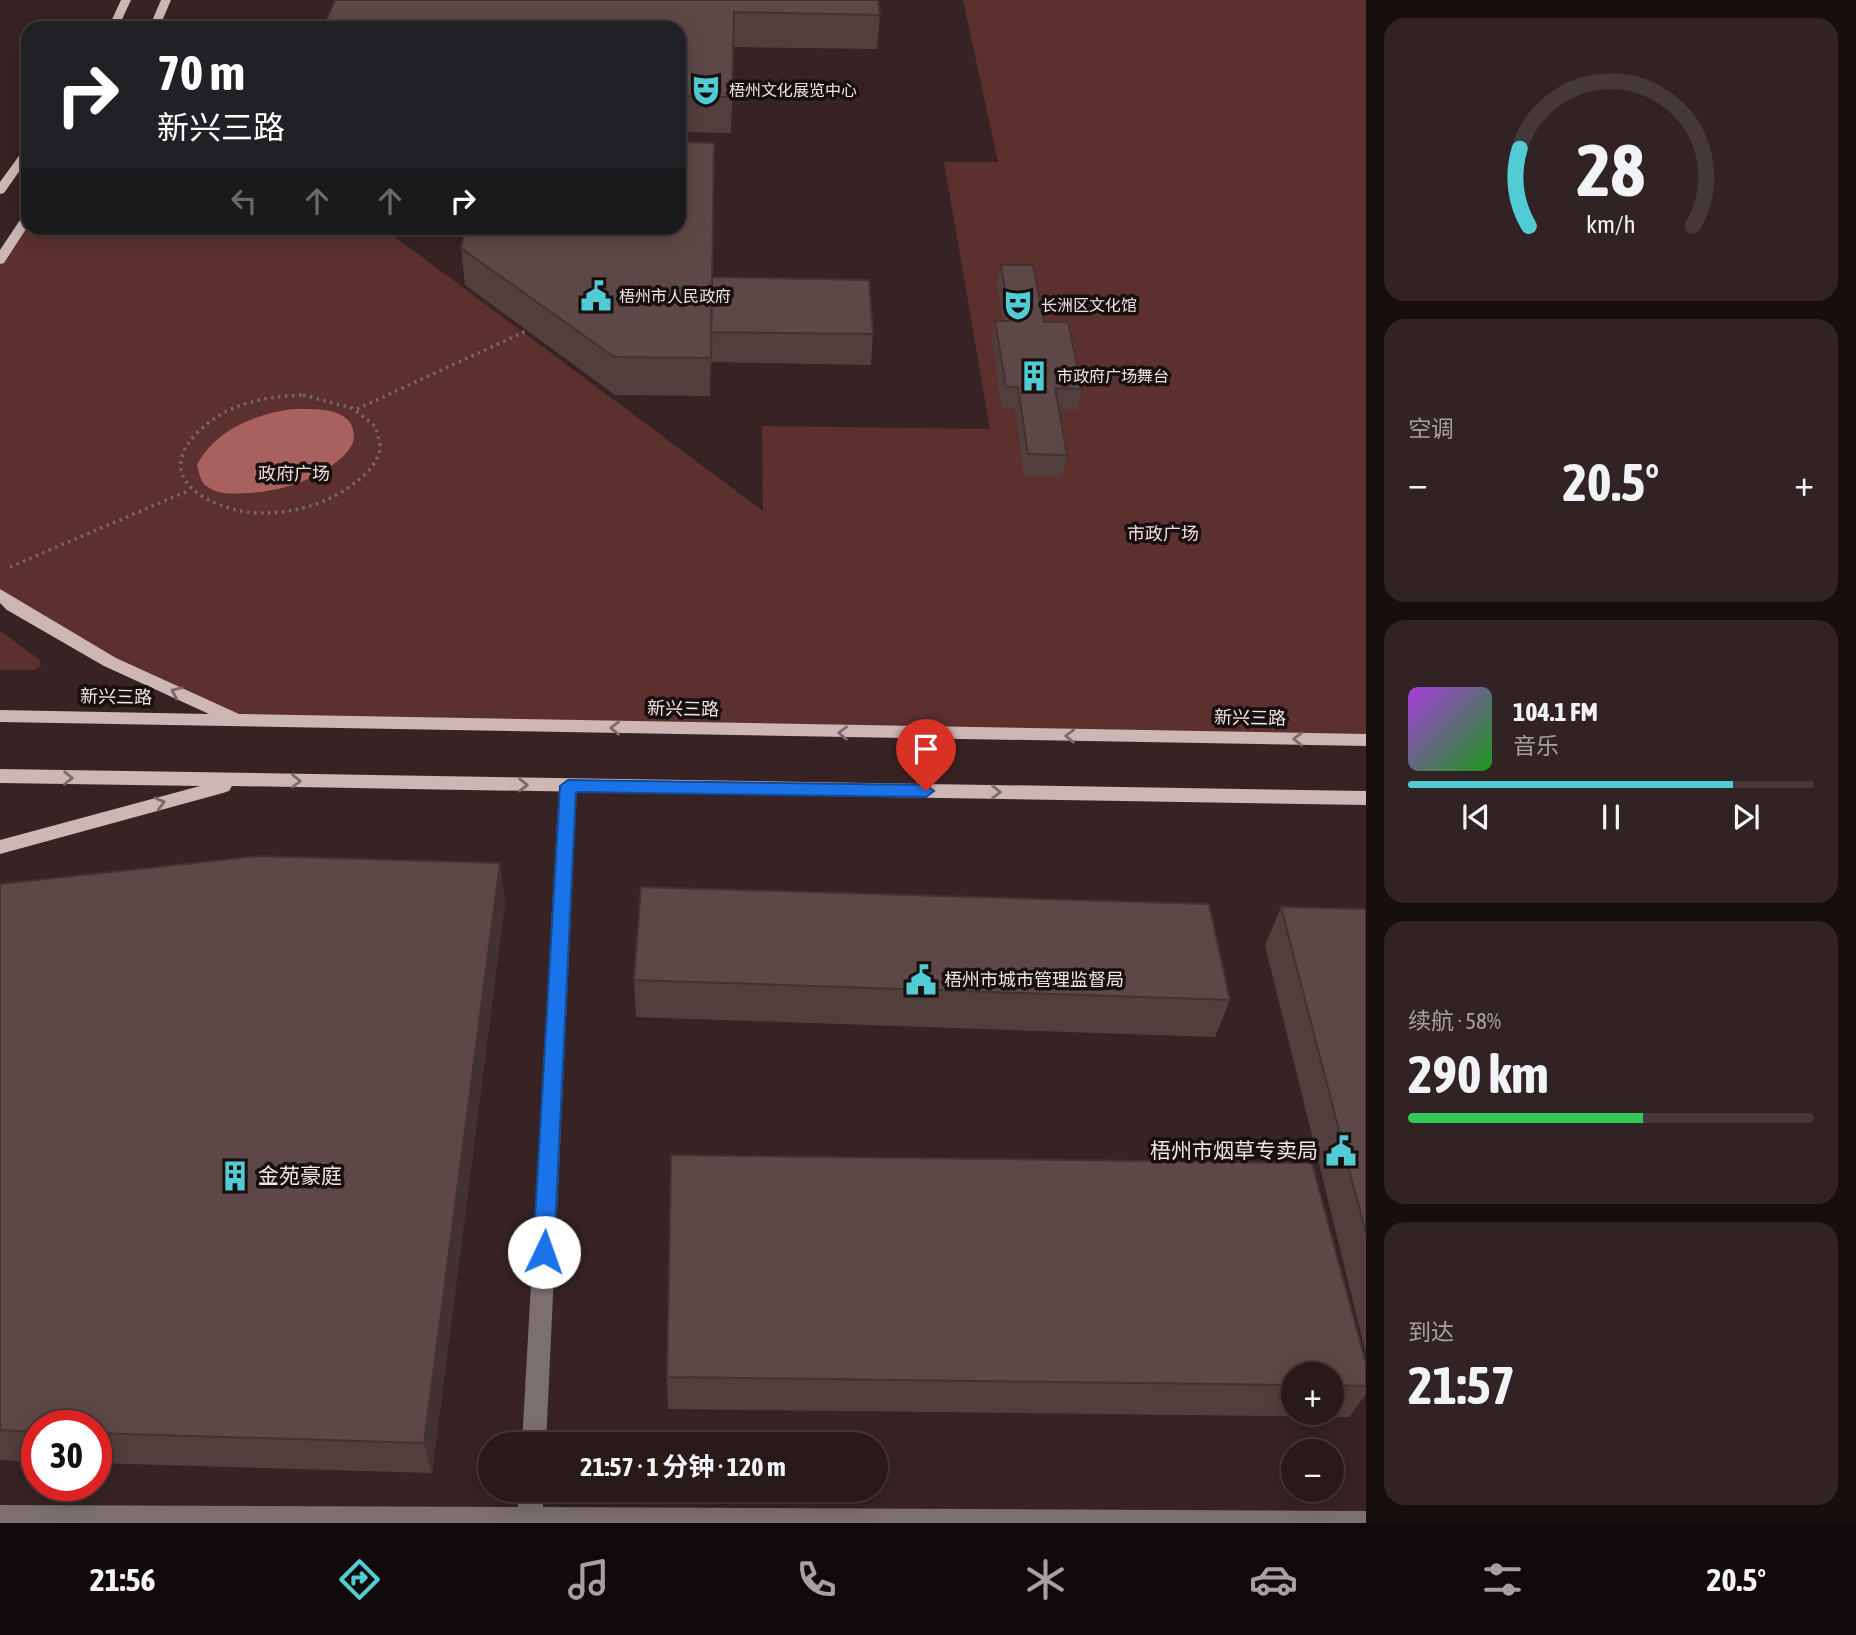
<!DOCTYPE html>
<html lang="zh">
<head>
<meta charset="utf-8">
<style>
  :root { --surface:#291a1a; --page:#312323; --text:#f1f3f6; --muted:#a5a1a2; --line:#453839; --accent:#51ccd4 }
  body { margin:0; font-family:"Asap Condensed","Noto Sans SC",sans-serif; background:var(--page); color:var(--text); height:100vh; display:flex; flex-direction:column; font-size:26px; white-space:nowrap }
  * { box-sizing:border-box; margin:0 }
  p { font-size:23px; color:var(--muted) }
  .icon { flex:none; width:38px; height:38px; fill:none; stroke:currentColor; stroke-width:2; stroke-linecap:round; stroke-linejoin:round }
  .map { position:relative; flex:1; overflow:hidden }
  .details { display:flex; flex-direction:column; gap:18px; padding:18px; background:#170e0e; width:490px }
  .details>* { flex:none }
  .hud { position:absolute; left:21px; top:21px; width:665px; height:214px; border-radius:21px; box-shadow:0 4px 18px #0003,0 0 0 2px var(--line); background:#202124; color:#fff; overflow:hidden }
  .tools { position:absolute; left:1281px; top:1362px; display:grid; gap:14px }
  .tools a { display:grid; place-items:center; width:63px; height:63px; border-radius:50%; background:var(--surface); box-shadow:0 4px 18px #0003,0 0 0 2px var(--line); font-size:35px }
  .speed { position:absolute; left:21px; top:1410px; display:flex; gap:14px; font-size:35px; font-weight:700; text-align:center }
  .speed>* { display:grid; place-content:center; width:91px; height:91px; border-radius:50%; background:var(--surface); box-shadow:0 4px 18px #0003,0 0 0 2px var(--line); line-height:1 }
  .speed .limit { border:10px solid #d22; background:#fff; color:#111 }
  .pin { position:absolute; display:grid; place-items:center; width:60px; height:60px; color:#fff; margin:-72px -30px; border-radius:50% 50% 50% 0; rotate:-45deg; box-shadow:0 0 7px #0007 }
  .pin .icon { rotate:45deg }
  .me { position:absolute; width:77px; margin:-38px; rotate:3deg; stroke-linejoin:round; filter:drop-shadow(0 0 5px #0008) }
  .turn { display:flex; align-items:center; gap:24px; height:147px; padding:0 21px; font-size:32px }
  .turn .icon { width:91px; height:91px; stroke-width:2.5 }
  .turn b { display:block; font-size:49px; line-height:60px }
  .lanes { display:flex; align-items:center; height:66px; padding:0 21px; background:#0003; justify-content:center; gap:35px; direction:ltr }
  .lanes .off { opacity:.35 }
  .big { font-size:52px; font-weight:700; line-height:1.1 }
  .details .widget { flex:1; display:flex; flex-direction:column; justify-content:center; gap:10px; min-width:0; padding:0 24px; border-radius:21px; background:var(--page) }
  .details .dial { align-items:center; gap:0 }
  .dial svg { height:182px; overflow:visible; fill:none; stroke:var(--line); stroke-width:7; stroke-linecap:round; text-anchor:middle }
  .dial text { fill:var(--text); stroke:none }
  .song { display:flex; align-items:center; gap:21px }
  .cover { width:84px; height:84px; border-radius:10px; background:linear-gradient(135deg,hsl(280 70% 55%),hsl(120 70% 35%)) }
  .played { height:7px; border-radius:4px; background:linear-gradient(90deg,var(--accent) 80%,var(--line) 80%) }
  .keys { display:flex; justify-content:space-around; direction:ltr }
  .heat { display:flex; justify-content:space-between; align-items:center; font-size:38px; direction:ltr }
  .charge { height:10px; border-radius:5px; background:linear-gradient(90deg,#34c759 58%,var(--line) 0) }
  .trip { position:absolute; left:478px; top:1432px; width:410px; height:70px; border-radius:35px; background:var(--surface); box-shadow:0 4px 18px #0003,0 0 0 2px var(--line); font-weight:700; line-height:70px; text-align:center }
  .tabs { display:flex; height:112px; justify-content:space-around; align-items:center; background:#100a0a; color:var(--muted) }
  .tabs .icon { width:49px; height:49px }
  .tabs .current { color:var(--accent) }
  .tabs b { font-size:32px; color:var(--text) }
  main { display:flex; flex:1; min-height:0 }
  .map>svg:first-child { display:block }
</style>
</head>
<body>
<main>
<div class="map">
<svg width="1366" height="1523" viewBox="0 0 1366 1523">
  <rect width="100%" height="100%" fill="#372323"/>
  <path fill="#5b302f" d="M963,0H1366V740L239,720L110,662L0,594V260L28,217V228H383L763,511L762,426L990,429L944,162H998Z
    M0,631L39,659L41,666L34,670H0Z"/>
  <path fill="#a8615f" d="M293,409C315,409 353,406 354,436C354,449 339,461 328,468C304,484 275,492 246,493C232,494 217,495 205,485C200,480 199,472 197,465C215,430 255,414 293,409Z"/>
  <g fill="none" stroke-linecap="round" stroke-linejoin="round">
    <path stroke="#796767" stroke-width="3.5" stroke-dasharray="2.5 4.5" stroke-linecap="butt" d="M303,395L352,408L376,427C377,434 380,442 380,448C379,461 366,475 356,482C331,502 300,512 267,513C225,515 148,485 196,434C226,403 262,397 303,395Z
      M357,409L526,331
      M10,567L190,490"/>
    <path fill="#7b706f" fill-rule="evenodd" d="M568,779L574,781L577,786L546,1444H522L559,786L562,781Z
      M519,1489H543V1507L1366,1511V1523H0V1505L518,1507Z"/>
    <path fill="#cdb6b4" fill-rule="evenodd" d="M121,0H131L118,28H108Z
      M161,0H171L159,28H149Z
      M28,148V159L4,193L0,194V182L24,149Z
      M28,213V226L4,263L0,264V250L24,214Z
      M0,589L116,658L239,714L1366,734V746L0,722V710L209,714L104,666L7,610L0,603Z
      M0,769L1366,791V805L232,786L229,791L223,793L0,854V840L200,786L0,783Z"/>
  </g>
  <path fill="#513e3d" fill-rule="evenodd" d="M335,0L880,15L877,49L734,47L731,133L679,132V28Z
    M461,248L712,277L873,334L871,365L711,362V348L710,396L615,395L465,285Z
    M1001,265L1044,322L1082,389L1078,410L1058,409L1067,455L1062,476H1024L1015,408H1002L992,342L995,321H1003L997,285Z
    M0,884L505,902L432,1473L96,1463V1426H37V1462L0,1460Z
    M1281,907L1366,909V1354L1265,945Z
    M634,980L1230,1000L1215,1037L636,1017Z
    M1366,1364V1394L1349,1417L668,1409L667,1377ZM1293,1374H1332V1412H1293Z"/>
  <path fill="#423232" d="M500,863L505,902L432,1473L424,1443Z"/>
  <path fill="#5e4847" stroke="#423232" stroke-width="2" d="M335,0H878L880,15L734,12L732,97L679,96V28H323Z
    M679,142L714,143L711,358L614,357L461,248L465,228H679Z
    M1001,265H1033L1044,322H1068L1082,389L1055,388L1067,455L1028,454L1018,387H1006L995,321H1010Z
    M712,277L869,280L873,334L711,332Z
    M259,856L500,863L424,1443L96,1433V1426H37V1432L0,1430V884Z
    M641,887L1209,904L1230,1000L634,980Z
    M1281,907L1366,909V1234Z
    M671,1155L1312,1163L1366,1364V1386L1332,1385V1374H1293V1385L667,1377Z"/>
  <defs><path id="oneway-chevron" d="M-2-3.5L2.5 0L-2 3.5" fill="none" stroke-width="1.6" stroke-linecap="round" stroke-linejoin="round" transform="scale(1.75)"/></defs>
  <g stroke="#7c6b6a">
    <use href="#oneway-chevron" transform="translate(176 692) rotate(-156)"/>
    <use href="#oneway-chevron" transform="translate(615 728) rotate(-179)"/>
    <use href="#oneway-chevron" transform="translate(843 733) rotate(-179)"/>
    <use href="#oneway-chevron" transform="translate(1070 736) rotate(-179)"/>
    <use href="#oneway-chevron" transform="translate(1298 739) rotate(-179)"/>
    <use href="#oneway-chevron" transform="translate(68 778) rotate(1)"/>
    <use href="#oneway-chevron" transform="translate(296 781) rotate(1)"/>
    <use href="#oneway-chevron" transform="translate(523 785) rotate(1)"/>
    <use href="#oneway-chevron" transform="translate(996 792) rotate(1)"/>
    <use href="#oneway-chevron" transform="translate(160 803) rotate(-15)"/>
  </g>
  <path fill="#1a73e8" stroke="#114b97" stroke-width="2" d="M568,780L926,785L934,791L926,797L576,792L554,1252L551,1258L544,1261L536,1258L533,1252L560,786Z"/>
  <defs>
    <g id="theatre-bare" transform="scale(2.415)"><path d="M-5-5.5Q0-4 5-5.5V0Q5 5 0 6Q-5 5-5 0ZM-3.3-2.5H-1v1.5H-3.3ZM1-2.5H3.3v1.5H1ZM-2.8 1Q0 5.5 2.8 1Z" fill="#51ccd4" stroke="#180f0f" stroke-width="2.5" paint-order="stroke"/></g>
    <g id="civic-bare" transform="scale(2.415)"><path d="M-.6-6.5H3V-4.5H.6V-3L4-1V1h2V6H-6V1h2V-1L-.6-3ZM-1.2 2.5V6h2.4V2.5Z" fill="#51ccd4" stroke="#180f0f" stroke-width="2.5" paint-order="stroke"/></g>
    <g id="building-bare" transform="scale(2.415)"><path d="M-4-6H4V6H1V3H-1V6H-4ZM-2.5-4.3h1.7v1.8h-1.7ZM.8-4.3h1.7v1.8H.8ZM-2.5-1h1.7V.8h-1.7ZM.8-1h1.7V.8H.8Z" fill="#51ccd4" stroke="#180f0f" stroke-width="2.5" paint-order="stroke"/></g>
  </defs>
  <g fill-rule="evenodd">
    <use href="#theatre-bare" x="706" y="90"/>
    <use href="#civic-bare" x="596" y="296"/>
    <use href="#theatre-bare" x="1018" y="305"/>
    <use href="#building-bare" x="1034" y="376"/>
    <use href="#civic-bare" x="921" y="980"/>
    <use href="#civic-bare" x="1341" y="1151"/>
    <use href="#building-bare" x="235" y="1176"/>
  </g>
  <g text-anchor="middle" stroke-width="7" stroke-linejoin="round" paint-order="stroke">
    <g font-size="16" fill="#f2e4e3" stroke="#180f0f" text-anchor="start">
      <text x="729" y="96">梧州文化展览中心</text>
      <text x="619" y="302">梧州市人民政府</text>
      <text x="1041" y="311">长洲区文化馆</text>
      <text x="1057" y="382">市政府广场舞台</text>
    </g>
    <g font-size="18" fill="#f2dcdb" stroke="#180f0f">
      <text x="294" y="480">政府广场</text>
      <text x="1163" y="540">市政广场</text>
    </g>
    <g font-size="18" fill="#f2e4e3" stroke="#180f0f">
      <text transform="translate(116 697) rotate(1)" y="6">新兴三路</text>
      <text transform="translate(683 709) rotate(1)" y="6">新兴三路</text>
      <text transform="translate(1250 718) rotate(1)" y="6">新兴三路</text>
    </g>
    <g font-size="18" fill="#f2e4e3" stroke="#180f0f" text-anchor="start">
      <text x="944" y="986">梧州市城市管理监督局</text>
    </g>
    <g font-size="21" fill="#f2e4e3" stroke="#180f0f" text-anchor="end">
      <text x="1318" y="1158">梧州市烟草专卖局</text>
      <text x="258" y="1183" text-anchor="start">金苑豪庭</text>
    </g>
  </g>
</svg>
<div class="tools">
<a>+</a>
<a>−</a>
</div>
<div class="speed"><div class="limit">30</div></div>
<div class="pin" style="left:926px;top:791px;background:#d93025"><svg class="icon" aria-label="arrive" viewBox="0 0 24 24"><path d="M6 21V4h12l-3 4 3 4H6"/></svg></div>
<svg class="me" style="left:544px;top:1252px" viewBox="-20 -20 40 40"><circle r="19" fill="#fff"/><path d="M0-13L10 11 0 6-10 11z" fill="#1a73e8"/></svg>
<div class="trip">21:57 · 1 分钟 · 120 m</div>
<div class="hud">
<div class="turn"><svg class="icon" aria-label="right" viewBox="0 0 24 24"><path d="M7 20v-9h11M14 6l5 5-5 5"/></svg><div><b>70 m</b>新兴三路</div></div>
<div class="lanes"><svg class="icon off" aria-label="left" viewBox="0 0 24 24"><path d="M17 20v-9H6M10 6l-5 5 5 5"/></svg><svg class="icon off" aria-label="ahead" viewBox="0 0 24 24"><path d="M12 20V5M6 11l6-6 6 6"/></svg><svg class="icon off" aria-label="ahead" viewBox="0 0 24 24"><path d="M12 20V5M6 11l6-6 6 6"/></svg><svg class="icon" aria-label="right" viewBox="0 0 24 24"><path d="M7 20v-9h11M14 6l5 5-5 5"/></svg></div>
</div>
</div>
<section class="details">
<div class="widget dial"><svg viewBox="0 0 100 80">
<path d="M14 69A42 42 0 1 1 86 69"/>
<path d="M14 69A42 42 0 0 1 10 35" stroke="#51ccd4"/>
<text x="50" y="56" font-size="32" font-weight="700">28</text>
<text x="50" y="72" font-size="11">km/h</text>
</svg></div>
<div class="widget"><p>空调</p>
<div class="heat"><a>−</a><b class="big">20.5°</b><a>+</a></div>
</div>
<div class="widget">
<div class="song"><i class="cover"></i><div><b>104.1 FM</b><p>音乐</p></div></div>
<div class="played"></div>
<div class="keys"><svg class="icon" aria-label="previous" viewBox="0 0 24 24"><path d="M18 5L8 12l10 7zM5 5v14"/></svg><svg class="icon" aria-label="pause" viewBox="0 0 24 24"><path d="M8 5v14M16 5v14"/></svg><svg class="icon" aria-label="next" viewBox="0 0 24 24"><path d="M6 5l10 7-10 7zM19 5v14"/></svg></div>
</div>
<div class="widget"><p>续航 · 58%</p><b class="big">290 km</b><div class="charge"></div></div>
<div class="widget"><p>到达</p><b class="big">21:57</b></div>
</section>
</main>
<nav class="tabs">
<b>21:56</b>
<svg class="icon current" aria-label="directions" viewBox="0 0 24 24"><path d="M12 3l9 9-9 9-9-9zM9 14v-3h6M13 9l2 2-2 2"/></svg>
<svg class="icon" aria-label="music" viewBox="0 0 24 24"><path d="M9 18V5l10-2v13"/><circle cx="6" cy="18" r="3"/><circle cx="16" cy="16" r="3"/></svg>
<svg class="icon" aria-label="phone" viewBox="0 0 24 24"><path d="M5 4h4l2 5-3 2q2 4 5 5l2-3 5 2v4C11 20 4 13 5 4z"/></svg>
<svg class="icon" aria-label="climate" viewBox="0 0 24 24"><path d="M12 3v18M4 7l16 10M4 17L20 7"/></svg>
<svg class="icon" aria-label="car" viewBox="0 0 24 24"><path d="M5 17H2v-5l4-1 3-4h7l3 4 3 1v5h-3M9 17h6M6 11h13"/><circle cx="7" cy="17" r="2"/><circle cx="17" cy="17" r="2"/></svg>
<svg class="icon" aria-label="filters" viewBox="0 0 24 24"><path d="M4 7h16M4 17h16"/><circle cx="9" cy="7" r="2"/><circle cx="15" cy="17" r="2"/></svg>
<b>20.5°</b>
</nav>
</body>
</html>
